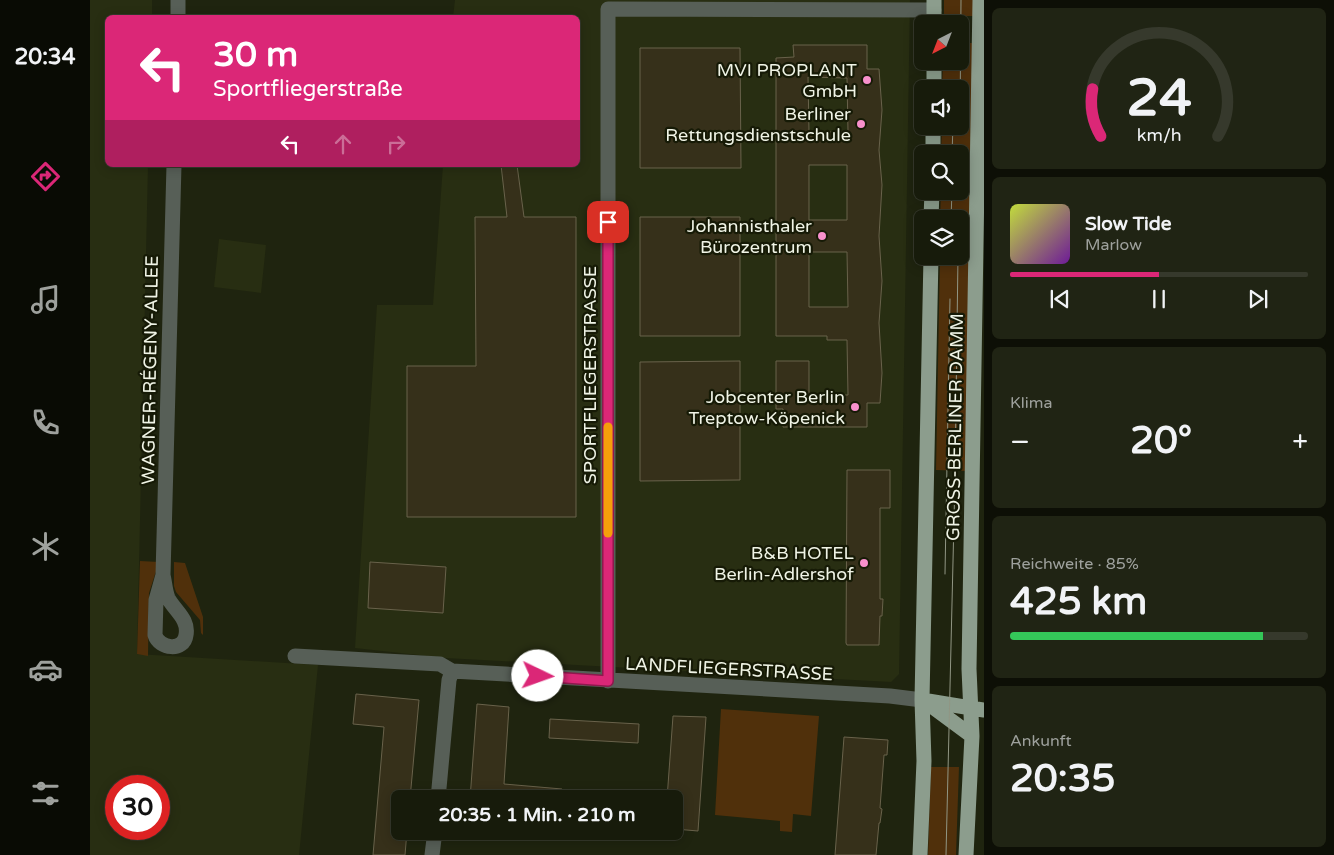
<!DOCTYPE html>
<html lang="de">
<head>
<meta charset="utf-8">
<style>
  :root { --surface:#171b0b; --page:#202414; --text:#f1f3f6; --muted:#9ea19d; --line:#36392c; --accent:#db2777 }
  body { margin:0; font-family:"Varela Round",sans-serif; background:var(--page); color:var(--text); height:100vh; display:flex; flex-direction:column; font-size:19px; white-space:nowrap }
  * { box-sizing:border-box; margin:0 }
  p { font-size:16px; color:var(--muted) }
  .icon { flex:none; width:28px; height:28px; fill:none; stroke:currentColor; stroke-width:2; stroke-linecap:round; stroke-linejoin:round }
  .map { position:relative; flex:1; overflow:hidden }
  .sheet { display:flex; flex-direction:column; gap:8px; padding:8px; background:#0d0f06; width:350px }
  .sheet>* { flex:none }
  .hud { position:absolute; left:15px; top:15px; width:475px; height:152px; border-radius:8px; box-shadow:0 2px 12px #0003,0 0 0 1px var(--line); background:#db2777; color:#fff; overflow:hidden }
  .needle { width:32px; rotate:222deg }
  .controls { position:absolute; left:824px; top:15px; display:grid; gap:10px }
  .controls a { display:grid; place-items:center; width:55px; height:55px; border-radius:8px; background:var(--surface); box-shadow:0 2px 12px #0003,0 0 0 1px var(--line); font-size:25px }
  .speed { position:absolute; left:15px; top:775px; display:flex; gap:10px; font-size:25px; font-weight:700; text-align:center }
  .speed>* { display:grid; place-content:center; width:65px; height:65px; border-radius:50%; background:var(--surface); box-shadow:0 2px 12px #0003,0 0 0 1px var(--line); line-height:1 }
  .speed .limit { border:8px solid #d22; background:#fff; color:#111 }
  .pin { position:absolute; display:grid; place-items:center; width:42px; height:42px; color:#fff; margin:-21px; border-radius:10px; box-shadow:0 2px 8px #0006 }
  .me { position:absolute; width:55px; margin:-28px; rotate:93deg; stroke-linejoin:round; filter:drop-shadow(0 0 4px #0008) }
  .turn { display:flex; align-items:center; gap:18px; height:105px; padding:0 25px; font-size:22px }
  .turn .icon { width:65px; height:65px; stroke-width:2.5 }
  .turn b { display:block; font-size:35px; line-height:42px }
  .lanes { display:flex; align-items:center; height:48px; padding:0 25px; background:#0003; justify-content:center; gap:25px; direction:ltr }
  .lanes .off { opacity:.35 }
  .big { font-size:38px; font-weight:800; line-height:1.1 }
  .sheet .card { flex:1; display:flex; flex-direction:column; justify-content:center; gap:8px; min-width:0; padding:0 18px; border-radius:8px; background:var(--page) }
  .sheet .dial { align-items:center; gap:0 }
  .dial svg { height:130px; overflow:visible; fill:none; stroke:var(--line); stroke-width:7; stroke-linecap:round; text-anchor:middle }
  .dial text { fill:var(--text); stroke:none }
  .song { display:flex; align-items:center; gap:15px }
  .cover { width:60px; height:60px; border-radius:8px; background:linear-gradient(135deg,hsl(70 70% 55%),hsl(280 70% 35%)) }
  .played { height:5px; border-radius:2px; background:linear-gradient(90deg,var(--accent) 50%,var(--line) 50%) }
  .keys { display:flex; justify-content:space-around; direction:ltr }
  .heat { display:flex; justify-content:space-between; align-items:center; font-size:28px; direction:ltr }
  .charge { height:8px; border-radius:4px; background:linear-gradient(90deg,#34c759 85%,var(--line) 0) }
  .trip { position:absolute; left:301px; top:790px; width:292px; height:50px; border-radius:8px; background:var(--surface); box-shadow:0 2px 12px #0003,0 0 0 1px var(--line); font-weight:800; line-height:50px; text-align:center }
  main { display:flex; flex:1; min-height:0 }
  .dock { display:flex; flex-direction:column; width:90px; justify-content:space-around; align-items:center; background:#090b04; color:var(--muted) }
  .dock .icon { width:35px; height:35px }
  .dock .active { color:var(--accent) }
  .dock b { font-size:22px; color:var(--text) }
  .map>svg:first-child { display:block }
</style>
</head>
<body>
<main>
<nav class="dock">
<b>20:34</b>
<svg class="icon active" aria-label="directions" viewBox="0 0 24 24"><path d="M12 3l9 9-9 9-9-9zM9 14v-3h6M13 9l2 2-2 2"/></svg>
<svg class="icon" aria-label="music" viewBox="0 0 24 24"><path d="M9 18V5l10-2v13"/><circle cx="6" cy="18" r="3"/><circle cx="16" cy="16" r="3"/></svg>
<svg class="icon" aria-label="phone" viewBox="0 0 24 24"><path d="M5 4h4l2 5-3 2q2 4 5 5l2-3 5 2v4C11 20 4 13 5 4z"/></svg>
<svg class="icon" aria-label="climate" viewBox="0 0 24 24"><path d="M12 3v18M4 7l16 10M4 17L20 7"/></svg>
<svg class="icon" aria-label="car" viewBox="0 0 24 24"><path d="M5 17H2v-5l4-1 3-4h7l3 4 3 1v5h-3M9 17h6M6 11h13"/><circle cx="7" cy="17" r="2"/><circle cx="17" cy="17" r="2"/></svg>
<svg class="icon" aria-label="filters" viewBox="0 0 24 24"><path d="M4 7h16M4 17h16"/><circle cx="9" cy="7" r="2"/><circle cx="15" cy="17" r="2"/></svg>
</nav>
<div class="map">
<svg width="894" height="855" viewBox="0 0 894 855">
  <rect width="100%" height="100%" fill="#1f240f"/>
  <path fill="#282e12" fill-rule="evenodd" d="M0,0H62V17L18,18V165H58L47,654L228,665L209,855H0ZM26,786H69V829H26Z
    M365,0H820L809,674L801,682L356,658L265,648L287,305H343L353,165H488V18L363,17Z
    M129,239L176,245L171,293L124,287Z"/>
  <path fill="#50300b" d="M854,0H883V16H875L874,27L865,21H854Z
    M870,43H883L876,471L846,470L850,256H870V219H850L851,191H870V154H851L852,126H870V89H852L853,61H870Z
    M50,561L69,562L59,593L58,656L47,654Z
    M84,562L95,563L113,617V635L111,633L110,620L86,592L84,586Z
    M631,709L729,716L721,816L703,814L702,832L690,831V821L625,815Z
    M841,767H869L866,855H838Z"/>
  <path fill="#36301a" stroke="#69624b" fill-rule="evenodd" d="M703,45H777V69H789L792,110L789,150L792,185L789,236L792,281L789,323L792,373L790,403H777V427H693V409H686V361H719V395H758L757,340H737V336H686V58L704,57ZM718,77L757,78L758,132H719ZM719,165H757V220H719ZM719,252H757L758,307H719Z
    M550,48H650L651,168H550Z
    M411,165H427L434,217H486V517H317V366H386L385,217H417Z
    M550,217H650V336H550Z
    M650,361V480L550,481V362Z
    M757,470H800V508H790V599H793L792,616H790L789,645H757L756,643Z
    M280,562L356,567L353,613L278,608Z
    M266,694L329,700L320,799H310V831H317L315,855H283L294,727L263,724Z
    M387,704L419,707L414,784L472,789L471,799H380Z
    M583,716L616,717L608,831L585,829V799H577Z
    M460,719L549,724L548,743L459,738Z
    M754,737L798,740L797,755H794L790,808L792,809L790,823H789L786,855H745Z"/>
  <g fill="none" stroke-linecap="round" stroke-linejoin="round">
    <path stroke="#575f57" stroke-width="15" d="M88,18V0
      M73,575L66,600L65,635C69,649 94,652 96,635C99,619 85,611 78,598C75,591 75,583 73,575L84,165
      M205,656L350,664L362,671L800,696L832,700
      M518,681V9L844,10
      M348,799L359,680L362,671
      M342,855L345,831"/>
    <path stroke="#8c9d8d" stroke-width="15" d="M844,0V24
      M844,89V61
      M843,154V126
      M841,219L842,191
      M832,700L894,710
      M836,702L882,736
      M830,855L834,761L832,700L841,256
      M876,855L882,736L879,669L890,0"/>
    <path stroke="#919684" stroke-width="1" d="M870,119L871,0
      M862,154L863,126
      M861,219L862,191
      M855,574L860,299
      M856,855L865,478L868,256"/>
  </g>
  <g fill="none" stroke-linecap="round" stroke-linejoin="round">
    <g stroke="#8e194d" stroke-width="12">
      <path id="route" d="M448,676L518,681V222"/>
    </g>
    <use href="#route" stroke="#db2777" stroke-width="9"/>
    <path stroke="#f59e0b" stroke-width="9" d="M518,533V427"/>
  </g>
  <g fill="#f890cc" stroke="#161a06" stroke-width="2">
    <circle cx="777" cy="80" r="5"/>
    <circle cx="771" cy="124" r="5"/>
    <circle cx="732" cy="236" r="5"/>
    <circle cx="765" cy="407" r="5"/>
    <circle cx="774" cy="563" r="5"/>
  </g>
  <g text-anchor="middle" stroke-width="4.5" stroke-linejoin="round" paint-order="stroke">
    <g font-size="18" fill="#f0f4e6" stroke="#161a06" text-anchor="end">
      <text x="767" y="76">MVI PROPLANT<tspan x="767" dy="21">GmbH</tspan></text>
      <text x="761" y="120">Berliner<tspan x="761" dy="21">Rettungsdienstschule</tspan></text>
      <text x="722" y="232">Johannisthaler<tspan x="722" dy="21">Bürozentrum</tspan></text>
      <text x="755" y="403">Jobcenter Berlin<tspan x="755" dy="21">Treptow-Köpenick</tspan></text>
      <text x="764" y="559">B&amp;B HOTEL<tspan x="764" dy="21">Berlin-Adlershof</tspan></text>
    </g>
    <g font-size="18" fill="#f0f4e6" stroke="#161a06">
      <text transform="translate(60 370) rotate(-89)" y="6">WAGNER-RÉGENY-ALLEE</text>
      <text transform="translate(500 375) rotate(-90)" y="6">SPORTFLIEGERSTRASSE</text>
      <text transform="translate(865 427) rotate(-89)" y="6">GROSS-BERLINER DAMM</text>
      <text transform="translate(639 669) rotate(3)" y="6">LANDFLIEGERSTRASSE</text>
    </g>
  </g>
</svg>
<div class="controls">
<a><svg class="needle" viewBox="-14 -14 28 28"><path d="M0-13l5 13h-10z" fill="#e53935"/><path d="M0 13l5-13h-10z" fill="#9ea19d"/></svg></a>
<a><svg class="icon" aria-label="sound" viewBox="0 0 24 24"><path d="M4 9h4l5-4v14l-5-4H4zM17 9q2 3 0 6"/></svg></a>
<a><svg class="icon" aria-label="search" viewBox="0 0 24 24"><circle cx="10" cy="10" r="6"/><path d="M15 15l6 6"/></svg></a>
<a><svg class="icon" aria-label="layers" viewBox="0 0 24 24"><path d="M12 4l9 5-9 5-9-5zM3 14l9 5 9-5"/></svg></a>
</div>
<div class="speed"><div class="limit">30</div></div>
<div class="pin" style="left:518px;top:222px;background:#d93025"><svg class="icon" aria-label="arrive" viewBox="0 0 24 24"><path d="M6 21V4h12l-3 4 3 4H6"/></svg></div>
<svg class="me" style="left:448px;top:676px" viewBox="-20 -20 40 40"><circle r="19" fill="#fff"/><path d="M0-13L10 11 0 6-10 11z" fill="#db2777"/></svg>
<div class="trip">20:35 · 1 Min. · 210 m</div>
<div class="hud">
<div class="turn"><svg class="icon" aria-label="left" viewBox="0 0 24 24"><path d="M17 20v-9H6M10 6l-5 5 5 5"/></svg><div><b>30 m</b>Sportfliegerstraße</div></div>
<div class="lanes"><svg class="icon" aria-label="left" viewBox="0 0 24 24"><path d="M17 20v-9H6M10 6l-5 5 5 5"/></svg><svg class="icon off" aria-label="ahead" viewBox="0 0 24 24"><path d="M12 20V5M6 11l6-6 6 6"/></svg><svg class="icon off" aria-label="right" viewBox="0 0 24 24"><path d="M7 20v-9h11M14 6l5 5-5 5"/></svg></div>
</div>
</div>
<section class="sheet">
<div class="card dial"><svg viewBox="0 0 100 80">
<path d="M14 69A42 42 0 1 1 86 69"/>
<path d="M14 69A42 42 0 0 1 9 40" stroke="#db2777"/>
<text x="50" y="56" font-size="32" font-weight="700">24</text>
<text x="50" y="72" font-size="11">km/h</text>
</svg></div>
<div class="card">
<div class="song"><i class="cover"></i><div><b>Slow Tide</b><p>Marlow</p></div></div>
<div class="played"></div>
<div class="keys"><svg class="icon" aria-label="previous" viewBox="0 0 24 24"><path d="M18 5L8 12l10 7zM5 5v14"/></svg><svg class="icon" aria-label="pause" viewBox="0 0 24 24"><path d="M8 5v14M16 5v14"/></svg><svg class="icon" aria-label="next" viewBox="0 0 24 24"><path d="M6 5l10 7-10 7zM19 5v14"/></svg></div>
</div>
<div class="card"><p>Klima</p>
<div class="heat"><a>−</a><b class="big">20°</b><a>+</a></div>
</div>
<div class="card"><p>Reichweite · 85%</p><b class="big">425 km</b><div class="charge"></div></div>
<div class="card"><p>Ankunft</p><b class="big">20:35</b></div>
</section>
</main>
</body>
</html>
